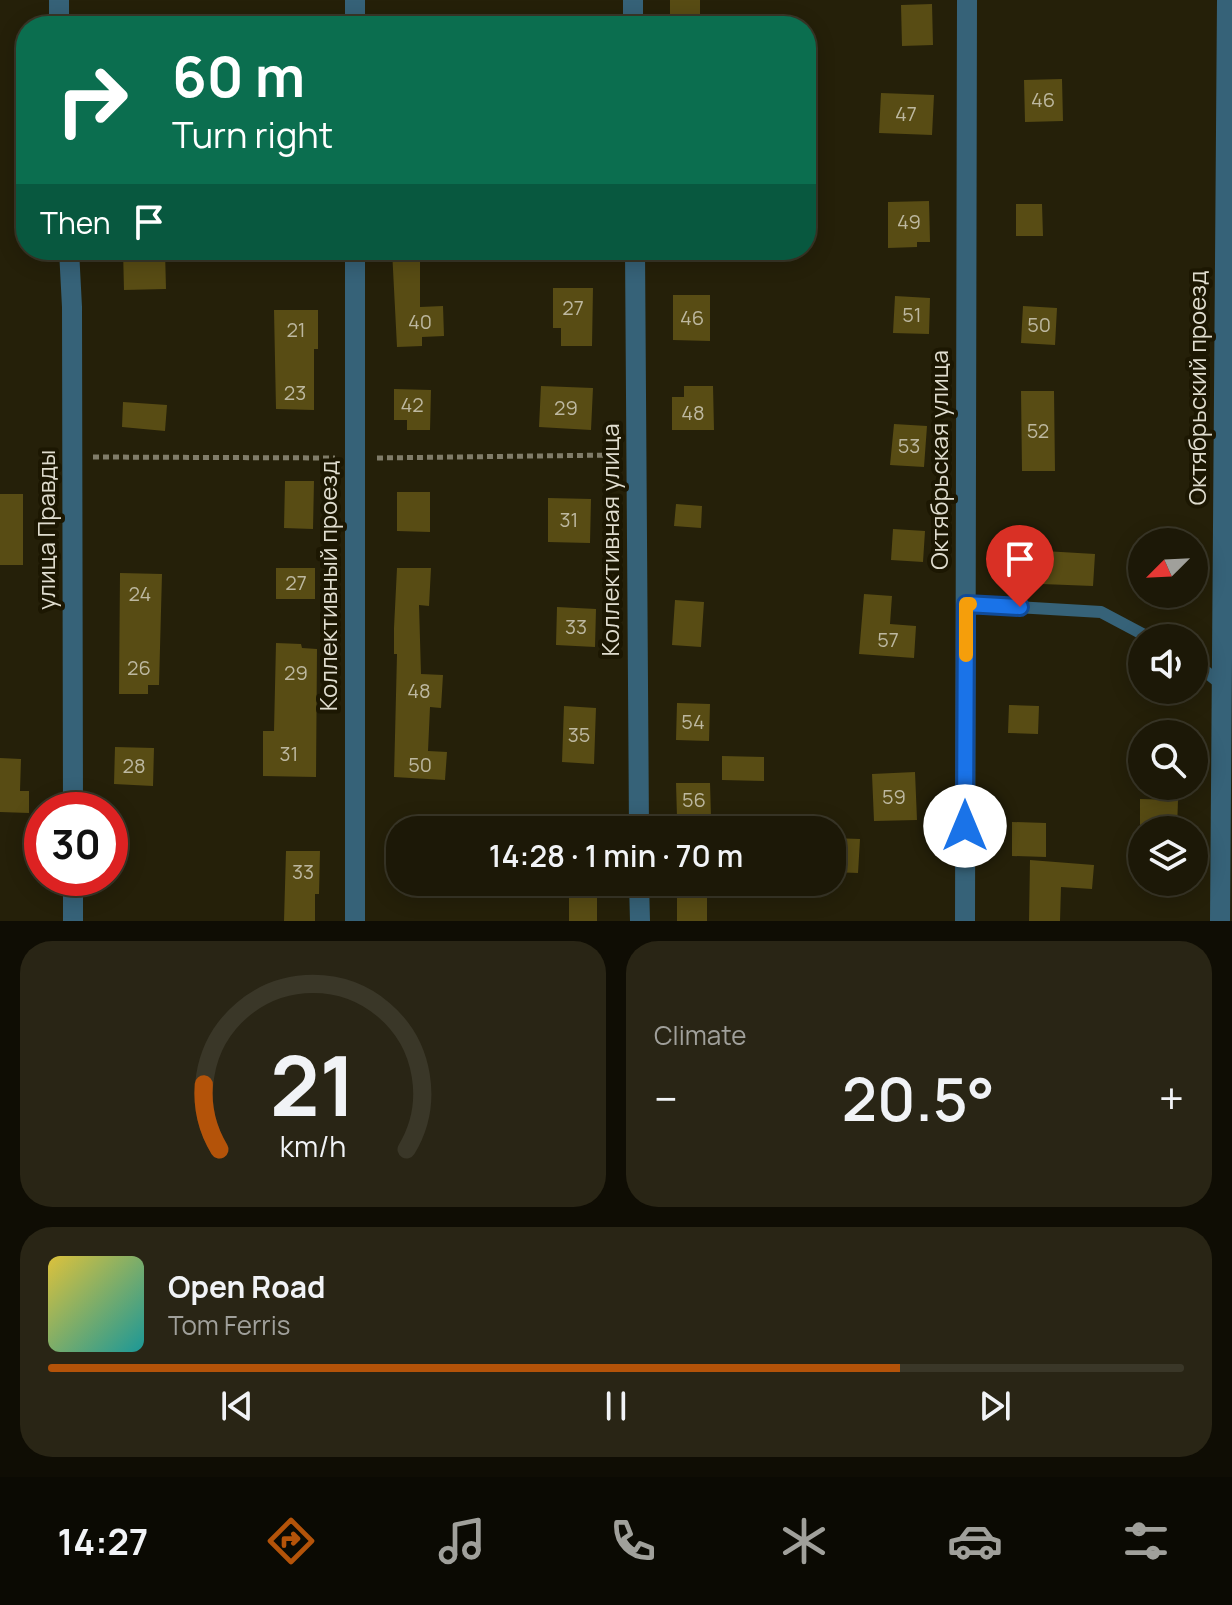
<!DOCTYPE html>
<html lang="en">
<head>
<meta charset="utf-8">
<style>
  :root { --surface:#1c1807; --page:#292515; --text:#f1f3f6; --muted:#a0a09b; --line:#3a3728; --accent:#b45309 }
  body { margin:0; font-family:Manrope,sans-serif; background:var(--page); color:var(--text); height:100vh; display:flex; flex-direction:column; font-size:30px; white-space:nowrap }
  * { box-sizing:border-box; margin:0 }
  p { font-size:26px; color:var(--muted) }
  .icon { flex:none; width:44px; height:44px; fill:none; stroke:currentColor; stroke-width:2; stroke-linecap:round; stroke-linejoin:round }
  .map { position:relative; height:921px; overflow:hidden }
  .panel { display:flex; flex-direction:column; gap:20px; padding:20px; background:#0f0d04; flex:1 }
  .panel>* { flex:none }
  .banner { position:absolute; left:16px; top:16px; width:800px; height:244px; border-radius:32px; box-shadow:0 4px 20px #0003,0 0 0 2px var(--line); background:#0b6e4f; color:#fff; overflow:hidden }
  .needle { width:52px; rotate:246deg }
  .buttons { position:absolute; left:1128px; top:528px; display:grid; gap:16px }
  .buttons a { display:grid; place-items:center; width:80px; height:80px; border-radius:50%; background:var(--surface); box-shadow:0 4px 20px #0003,0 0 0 2px var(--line); font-size:40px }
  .speed { position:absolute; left:24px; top:792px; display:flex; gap:16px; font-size:40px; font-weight:700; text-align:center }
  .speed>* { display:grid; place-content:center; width:104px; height:104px; border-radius:50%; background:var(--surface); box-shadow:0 4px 20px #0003,0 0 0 2px var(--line); line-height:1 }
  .speed .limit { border:12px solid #d22; background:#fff; color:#111 }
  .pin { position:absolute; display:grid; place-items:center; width:68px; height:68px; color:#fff; margin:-82px -34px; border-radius:50% 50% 50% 0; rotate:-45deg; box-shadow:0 0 8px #0007 }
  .pin .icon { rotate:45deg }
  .me { position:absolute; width:88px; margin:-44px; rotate:0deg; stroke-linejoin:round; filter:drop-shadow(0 0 6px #0008) }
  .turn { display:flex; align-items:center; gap:28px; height:168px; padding:0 24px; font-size:36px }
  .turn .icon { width:104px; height:104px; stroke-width:2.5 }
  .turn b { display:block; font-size:56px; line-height:68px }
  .then { display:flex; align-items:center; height:76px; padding:0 24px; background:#0003; gap:16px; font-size:30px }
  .big { font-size:60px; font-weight:600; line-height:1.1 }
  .panel .card { flex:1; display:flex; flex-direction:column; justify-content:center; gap:12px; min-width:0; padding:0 28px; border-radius:32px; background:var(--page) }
  .panel .dial { align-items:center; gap:0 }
  .dial svg { height:208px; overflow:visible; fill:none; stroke:var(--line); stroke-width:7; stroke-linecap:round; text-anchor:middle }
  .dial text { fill:var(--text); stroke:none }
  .song { display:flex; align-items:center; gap:24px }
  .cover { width:96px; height:96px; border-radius:12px; background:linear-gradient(135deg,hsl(50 70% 55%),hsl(180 70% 35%)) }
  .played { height:8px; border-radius:4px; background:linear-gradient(90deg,var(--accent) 75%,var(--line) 75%) }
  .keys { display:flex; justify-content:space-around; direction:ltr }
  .heat { display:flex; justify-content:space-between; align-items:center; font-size:44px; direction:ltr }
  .panel .tiles { flex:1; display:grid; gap:20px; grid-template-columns:1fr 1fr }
  .card:last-child { grid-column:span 2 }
  .trip { position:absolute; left:386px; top:816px; width:460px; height:80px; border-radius:32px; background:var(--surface); box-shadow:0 4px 20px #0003,0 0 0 2px var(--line); font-weight:600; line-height:80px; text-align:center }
  .dock { display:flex; height:128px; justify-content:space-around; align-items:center; background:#0b0a03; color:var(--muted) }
  .dock .icon { width:56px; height:56px }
  .dock .on { color:var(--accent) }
  .dock b { font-size:36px; color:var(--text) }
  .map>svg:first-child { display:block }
</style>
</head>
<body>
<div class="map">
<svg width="1232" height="921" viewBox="0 0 1232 921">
  <rect width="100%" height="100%" fill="#252009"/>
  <path fill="#584c14" d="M670,0H700V26H670Z
    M932,4L933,45L902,46L901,5Z
    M1062,79L1063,121L1025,122L1024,80Z
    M881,93L934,95L932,135L879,133Z
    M929,201L930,242H917V247L888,248V202Z
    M1016,204H1042L1043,236H1016Z
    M123,250H165L166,289L124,290Z
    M392,250H420V307L443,306L444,336L422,337V346L397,347Z
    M553,288H593L592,346H561V328H553Z
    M673,295H710V341L673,340Z
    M895,296L930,298L929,334L893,333Z
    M1023,306L1057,308L1055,345L1021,343Z
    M274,310H318V349H314V410L276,409Z
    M541,386L593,388L591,430L539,427Z
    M684,386H713L714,430H672V397H684Z
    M394,389L431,390L430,430H407V420H394Z
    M1021,391H1054L1055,471H1022Z
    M123,402L167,405L165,431L122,427Z
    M894,424L927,426L924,467L890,465Z
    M285,481H314L313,529L284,528Z
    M397,492H430V532L397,531Z
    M0,494H23V565H0Z
    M548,498L591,499L590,543L548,542Z
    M676,504L702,506L701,528L674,526Z
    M893,529L925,531L923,562L891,560Z
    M1019,537L1045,539L1044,551L1095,554L1093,586L1016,583Z
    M276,568H315V599H276Z
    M397,568H431L429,606L419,605L421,674L443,675L441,708L430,707L428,751L447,752L445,780L394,777L397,654H394V628Z
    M120,573L162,574L159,685H148V694H119Z
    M864,594L892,596L890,624L916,626L914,658L859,654Z
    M675,600L704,602L701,647L672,645Z
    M557,607L596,609L595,647L556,645Z
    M276,643L301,644L302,648L317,649L316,777L263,776V731H274Z
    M677,703L710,704L709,741L676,740Z
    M1009,705L1039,706L1038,734L1008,733Z
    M564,706L596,708L594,764L562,762Z
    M115,747L154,748L153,786L114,784Z
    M722,756L764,757V781L722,780Z
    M0,758L21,759L20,791H29V813L0,812Z
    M915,772L917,820L874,821L872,774Z
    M676,783H710L711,817H677Z
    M1140,799L1178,800L1177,830L1140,829Z
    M1012,822L1046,823V857L1012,856Z
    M832,838L860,839L858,873L832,872Z
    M286,851H320L319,894H315V921H284Z
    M1030,860L1094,865L1092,889L1061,887L1060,921H1029Z
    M569,882H597V921H569Z
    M707,891V921H677V892Z"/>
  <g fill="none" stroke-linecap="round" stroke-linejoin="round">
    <path stroke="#807c69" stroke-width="5" stroke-dasharray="6 4" stroke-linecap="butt" d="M93,457L335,458
      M377,458L615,455"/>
    <path stroke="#366278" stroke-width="12" d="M966,604L1101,612L1150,638
      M1194,662L1221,684"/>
    <path stroke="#366278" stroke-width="20" d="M59,0V26
      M355,0V26
      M633,0V26
      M69,250L72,307L73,810
      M355,250V921
      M635,250L639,830
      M73,878V921
      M639,882L640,921
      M965,921L967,0
      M1220,921L1227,0"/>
  </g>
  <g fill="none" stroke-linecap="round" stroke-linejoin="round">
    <g stroke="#114b97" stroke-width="20">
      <path id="route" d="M965,826L966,604L1020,607"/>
    </g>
    <use href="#route" stroke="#1a73e8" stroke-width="14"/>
    <path stroke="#f59e0b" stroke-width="14" d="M966,655V604H970"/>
  </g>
  <g text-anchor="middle" stroke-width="8" stroke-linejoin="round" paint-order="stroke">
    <g font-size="20" fill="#bdb8a0">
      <text x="1043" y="107">46</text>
      <text x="906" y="121">47</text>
      <text x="909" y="229">49</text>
      <text x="573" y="315">27</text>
      <text x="912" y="322">51</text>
      <text x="692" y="325">46</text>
      <text x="420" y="329">40</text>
      <text x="1039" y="332">50</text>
      <text x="296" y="337">21</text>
      <text x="295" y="400">23</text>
      <text x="412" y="412">42</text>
      <text x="566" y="415">29</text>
      <text x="693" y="420">48</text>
      <text x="1038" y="438">52</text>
      <text x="909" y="453">53</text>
      <text x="569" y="527">31</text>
      <text x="296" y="590">27</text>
      <text x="140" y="601">24</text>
      <text x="576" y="634">33</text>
      <text x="888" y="647">57</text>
      <text x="139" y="675">26</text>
      <text x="296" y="680">29</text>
      <text x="419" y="698">48</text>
      <text x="693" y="729">54</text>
      <text x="579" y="742">35</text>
      <text x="289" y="761">31</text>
      <text x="420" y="772">50</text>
      <text x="134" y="773">28</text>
      <text x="894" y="804">59</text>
      <text x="694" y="807">56</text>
      <text x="303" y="879">33</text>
    </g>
    <g font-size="24" fill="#dfdcce" stroke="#1c1702">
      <text transform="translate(1198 388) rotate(-90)" y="8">Октябрьский проезд</text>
      <text transform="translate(940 460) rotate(-90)" y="8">Октябрьская улица</text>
      <text transform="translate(47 530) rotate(-90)" y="8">улица Правды</text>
      <text transform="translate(611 540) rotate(-90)" y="8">Коллективная улица</text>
      <text transform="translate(329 586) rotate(-90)" y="8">Коллективный проезд</text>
    </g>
  </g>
</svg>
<div class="buttons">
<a><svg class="needle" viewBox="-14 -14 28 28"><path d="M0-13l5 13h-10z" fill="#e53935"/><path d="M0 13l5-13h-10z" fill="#a0a09b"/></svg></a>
<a><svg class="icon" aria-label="sound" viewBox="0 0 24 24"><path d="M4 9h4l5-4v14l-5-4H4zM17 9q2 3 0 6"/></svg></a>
<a><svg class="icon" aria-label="search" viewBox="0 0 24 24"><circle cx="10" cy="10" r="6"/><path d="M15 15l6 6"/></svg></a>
<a><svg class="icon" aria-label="layers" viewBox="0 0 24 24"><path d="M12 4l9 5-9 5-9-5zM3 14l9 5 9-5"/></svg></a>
</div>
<div class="speed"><div class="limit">30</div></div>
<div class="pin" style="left:1020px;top:607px;background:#d93025"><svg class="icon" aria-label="arrive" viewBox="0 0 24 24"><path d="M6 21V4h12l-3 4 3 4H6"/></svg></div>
<svg class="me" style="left:965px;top:826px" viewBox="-20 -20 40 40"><circle r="19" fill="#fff"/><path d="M0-13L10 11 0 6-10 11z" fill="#1a73e8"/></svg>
<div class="trip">14:28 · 1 min · 70 m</div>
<div class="banner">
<div class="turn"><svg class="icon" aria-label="right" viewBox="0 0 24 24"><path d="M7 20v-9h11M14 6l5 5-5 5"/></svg><div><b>60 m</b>Turn right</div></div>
<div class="then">Then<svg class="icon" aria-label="arrive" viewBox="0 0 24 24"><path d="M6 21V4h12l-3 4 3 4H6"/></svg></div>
</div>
</div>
<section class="panel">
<div class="tiles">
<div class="card dial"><svg viewBox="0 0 100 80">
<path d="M14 69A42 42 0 1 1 86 69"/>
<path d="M14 69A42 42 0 0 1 8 44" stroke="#b45309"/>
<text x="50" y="56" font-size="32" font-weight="700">21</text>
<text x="50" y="72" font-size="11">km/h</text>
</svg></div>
<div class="card"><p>Climate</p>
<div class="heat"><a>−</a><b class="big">20.5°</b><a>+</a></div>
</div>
<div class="card">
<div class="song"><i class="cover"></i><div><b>Open Road</b><p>Tom Ferris</p></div></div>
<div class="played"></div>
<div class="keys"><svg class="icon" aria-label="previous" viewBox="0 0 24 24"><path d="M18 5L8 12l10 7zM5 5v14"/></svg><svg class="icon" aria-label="pause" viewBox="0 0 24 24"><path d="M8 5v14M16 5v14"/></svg><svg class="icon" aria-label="next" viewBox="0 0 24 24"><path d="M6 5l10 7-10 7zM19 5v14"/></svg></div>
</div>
</div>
</section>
<nav class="dock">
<b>14:27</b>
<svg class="icon on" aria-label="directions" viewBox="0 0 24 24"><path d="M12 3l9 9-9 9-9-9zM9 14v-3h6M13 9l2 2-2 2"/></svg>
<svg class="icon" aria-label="music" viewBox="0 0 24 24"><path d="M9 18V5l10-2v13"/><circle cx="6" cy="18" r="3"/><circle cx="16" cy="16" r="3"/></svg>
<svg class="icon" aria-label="phone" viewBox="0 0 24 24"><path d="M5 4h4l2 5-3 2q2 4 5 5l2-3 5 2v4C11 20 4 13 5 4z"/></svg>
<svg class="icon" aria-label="climate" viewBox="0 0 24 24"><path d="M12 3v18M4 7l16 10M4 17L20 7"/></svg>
<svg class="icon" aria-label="car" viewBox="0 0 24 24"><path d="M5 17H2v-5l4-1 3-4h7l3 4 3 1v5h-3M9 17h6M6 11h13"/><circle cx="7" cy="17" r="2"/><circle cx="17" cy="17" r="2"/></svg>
<svg class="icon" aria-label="filters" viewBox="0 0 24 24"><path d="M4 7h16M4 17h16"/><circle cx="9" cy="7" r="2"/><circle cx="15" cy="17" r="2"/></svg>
</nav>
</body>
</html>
